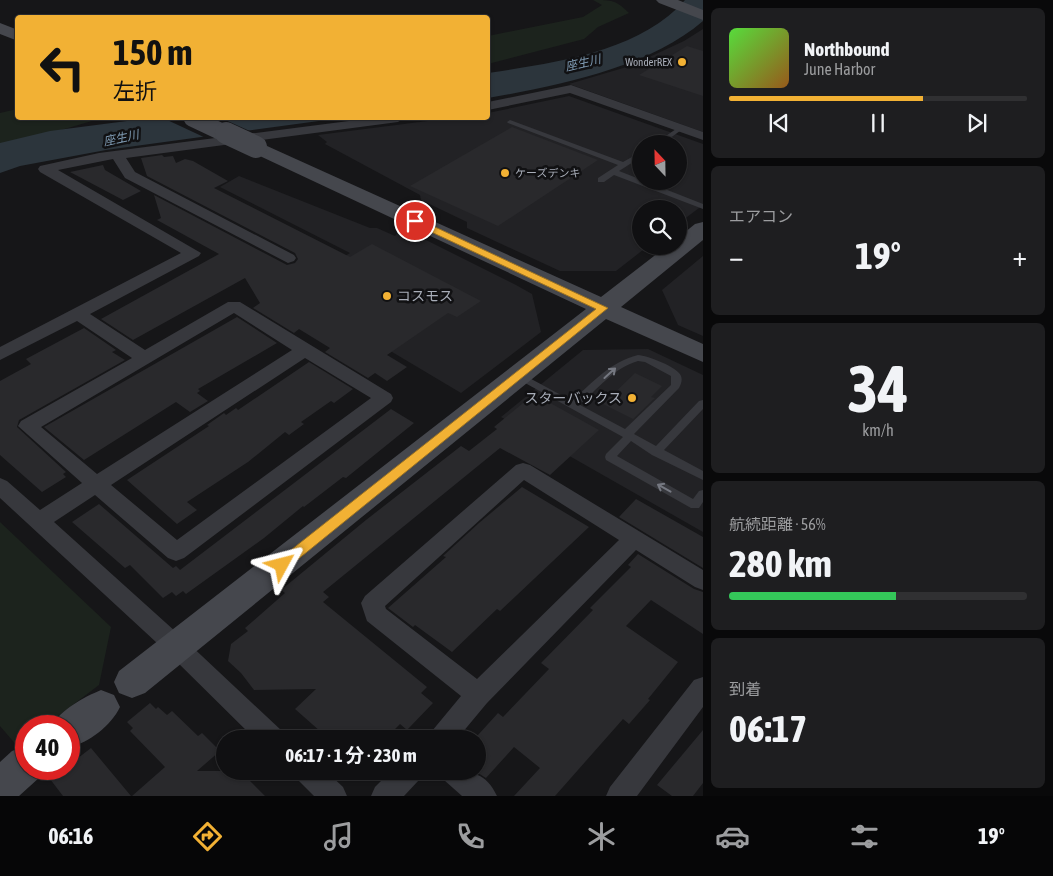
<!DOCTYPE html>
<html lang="ja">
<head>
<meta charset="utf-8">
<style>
  :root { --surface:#101012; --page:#1e1e20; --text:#f1f3f6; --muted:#9c9d9f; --line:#303032; --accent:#f2b134 }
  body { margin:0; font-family:"Asap Condensed","Noto Sans JP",sans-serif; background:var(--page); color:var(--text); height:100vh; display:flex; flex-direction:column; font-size:19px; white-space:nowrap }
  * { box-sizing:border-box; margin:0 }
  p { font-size:16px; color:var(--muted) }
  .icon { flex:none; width:28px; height:28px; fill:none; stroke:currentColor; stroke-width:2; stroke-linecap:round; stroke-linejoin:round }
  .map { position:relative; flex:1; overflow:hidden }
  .panel { display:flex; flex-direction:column; gap:8px; padding:8px; background:#09090a; width:350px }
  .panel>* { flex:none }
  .banner { position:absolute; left:15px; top:15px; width:475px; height:105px; border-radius:5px; box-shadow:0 1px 4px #0004,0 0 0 1px var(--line); background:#f2b134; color:#111; overflow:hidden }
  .needle { width:32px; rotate:338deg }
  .buttons { position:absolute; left:632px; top:135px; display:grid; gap:10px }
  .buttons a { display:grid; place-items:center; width:55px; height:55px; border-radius:50%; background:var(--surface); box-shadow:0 1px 4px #0004,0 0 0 1px var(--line); font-size:25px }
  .speed { position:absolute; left:15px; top:715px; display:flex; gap:10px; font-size:25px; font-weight:700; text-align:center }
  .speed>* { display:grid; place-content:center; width:65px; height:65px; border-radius:50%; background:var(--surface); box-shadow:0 1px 4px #0004,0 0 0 1px var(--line); line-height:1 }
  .speed .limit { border:8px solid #d22; background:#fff; color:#111 }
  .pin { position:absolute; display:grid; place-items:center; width:42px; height:42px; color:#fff; margin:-21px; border:2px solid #fff; border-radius:50%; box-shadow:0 1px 5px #0007 }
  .me { position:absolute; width:55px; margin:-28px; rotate:52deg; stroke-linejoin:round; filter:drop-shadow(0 0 4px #0008) }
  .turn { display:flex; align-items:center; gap:18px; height:105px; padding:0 15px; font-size:22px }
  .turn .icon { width:65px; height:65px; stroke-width:2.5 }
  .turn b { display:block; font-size:35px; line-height:42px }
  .big { font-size:38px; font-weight:700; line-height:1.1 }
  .panel .card { flex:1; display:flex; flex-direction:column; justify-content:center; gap:8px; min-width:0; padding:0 18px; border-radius:8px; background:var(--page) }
  .panel .dial { align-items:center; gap:0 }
  .dial b { font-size:65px; line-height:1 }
  .song { display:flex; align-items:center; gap:15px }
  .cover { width:60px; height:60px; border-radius:8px; background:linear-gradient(135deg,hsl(110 70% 55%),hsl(30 70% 35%)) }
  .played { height:5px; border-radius:2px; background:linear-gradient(90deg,var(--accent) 65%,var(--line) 65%) }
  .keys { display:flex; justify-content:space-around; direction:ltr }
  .heat { display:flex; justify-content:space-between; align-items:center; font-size:28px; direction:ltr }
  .charge { height:8px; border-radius:4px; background:linear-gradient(90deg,#34c759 56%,var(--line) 0) }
  .trip { position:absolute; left:216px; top:730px; width:270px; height:50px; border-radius:25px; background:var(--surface); box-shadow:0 1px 4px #0004,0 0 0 1px var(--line); font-weight:700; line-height:50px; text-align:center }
  .tab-bar { display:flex; height:80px; justify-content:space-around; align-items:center; background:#060607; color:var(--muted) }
  .tab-bar .icon { width:35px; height:35px }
  .tab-bar .current { color:var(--accent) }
  .tab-bar b { font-size:22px; color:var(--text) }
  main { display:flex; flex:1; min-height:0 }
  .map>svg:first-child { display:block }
</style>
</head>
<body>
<main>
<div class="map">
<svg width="703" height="796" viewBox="0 0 703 796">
  <rect width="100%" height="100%" fill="#161618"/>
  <path fill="#222225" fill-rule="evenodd" d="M703,29V132L569,84L630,66L684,41Z
    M569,96L703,144V205L679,223V209H641V246H648L616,271H560L467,228V222L421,200L420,195L325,144L327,142L318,135L451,118H488V113ZM641,144H679V181H641Z
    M239,176L370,228H377L395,236L402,228L516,285L532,294L541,332L461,393L288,290L350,253L220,187Z
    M703,256V336L678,325L662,290Z
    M648,349L703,375V532L501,417L583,350Z"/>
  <path fill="#1c231d" d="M593,0C612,0 616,0 629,13L598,27L584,39L488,64V36L583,17L602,5Z
    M17,109L18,118H102L0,148V113Z
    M0,522L111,627L99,685L45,726H26V740L18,747L0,726Z"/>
  <path fill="#2c353c" d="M685,0H703V21C649,68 556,86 488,98V73C553,63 640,52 685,0Z
    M150,118H341L106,150L20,166L0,173V143L50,131Z"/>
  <path fill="#161618" d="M163,118H221L252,132L208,139Z"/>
  <path fill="#29292c" d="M687,46L703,51V96L639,75Z
    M512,127L598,160L498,226L410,186Z
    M162,155L164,157L173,156L176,163L185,159L193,161L228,181L214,188L350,257L372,244L481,301L457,317L448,313L387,355L407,367L387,381L375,373L368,378L325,352L330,348L299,329L294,333L253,308L260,303L245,278L133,340L101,319L219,254L157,220L161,218L154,195L287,265L295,263L298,259L295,253L147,176L141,158Z
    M103,165L105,170L141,191L123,200L70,172Z
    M237,317L277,343L198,389L200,391L197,393L208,401L190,412L176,402L84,460L44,427Z
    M84,328L116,350L112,352L125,360L19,420L17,427L66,472L63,474L66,477L42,492L0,455V381L31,364L26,359Z
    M309,362L353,389L334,403L331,401L301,422L304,424L289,435L285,432L248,462L187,502L197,510L177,524L127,480L209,426L207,425L224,413L226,415L236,408L238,410Z
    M635,373L662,386L651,397L655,398L633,419L603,404Z
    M534,394L599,430L550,475L500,448L323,592L329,597L323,602L427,687L421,693L433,703L407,730L400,724L385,739H329L295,709L316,689L254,690L241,673L228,661L231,644L248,631L245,628L285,593L281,590L366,520L461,446L469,451L497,429L494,427Z
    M391,409L414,423L346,478L343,477L304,507L303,506L264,538L186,594L183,591L176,596L172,592L163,598L130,565L125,568L72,522L99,504L173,568L176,566L180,570Z
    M522,487L589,527L500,611L497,609L452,652L415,625L413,627L388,608L446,557L443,556L479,523Z
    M636,499L703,537V568L619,517Z
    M638,554L694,589L703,592V634L651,600L626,626L678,662L648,699L650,700L629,724L623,719L555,796H514L540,768L514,747L486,778L478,773V735L498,713L503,717L549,669L541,663L593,610L590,608L631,567L628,565Z
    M150,703L156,709L158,707L167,715L172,711L198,736L202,733L220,751L197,771H240L265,796H132L165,767L130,731L133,728L127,722Z
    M703,730V783L693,796H672L657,785Z
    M91,748L131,796H63L50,779L63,769H69V765Z"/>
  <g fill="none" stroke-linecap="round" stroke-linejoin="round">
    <path fill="#37383d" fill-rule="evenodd" d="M510,120L623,162L641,152V157L619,171L703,204V209L614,175L604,182H598V178L618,165L508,123L507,122Z
      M679,127L684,128L662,144H654Z
      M638,355C648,356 672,365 679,373C683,377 682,383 679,388L634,434L656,446L699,401L703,400V409L664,450L703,471V480L652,455L631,441L617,456L693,499L699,491L703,490V502L699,508H691L606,460L605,457L606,454L623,437L516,378L514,376L516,374H522L572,401C593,382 610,362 638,355ZM638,361L645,362L671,376V385L625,429L580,405C597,389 614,368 638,361Z"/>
    <path fill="#37383d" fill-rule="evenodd" d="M571,85L703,132V140L570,93L488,110V102Z
      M372,118H404L398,122L126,158L135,172L294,255L296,258L294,261L288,263L125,178L113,159L58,170L201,253L199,256L90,314L145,350L228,302H240L391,394L393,398L391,402L184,558L176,561L168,558L95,495L54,522L186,641L282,731L286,739H255L170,655L0,498V478L7,481L40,510L82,483L18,426L21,421L132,358L77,321L0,360V347L181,253L40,172L38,169L40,166L99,153ZM234,313L292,350L97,474L41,427ZM305,358L371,398L177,540L111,485Z
      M523,463L530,465L703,570V590L695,587L636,550L487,703L457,739H428L432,731L461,696L367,621L361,603L365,596L516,465ZM524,480L619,540L477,679L386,609L385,606Z
      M703,677V707L637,796H606L610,787L694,680Z
      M294,771H326L343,787L347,796H314L298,780Z
      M391,771H423L419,780L404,796H371L375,787Z
      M440,771C465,771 485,769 497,796H462L444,780Z"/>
    <path fill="#45474d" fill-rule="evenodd" d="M656,0H678L703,10V20L659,3Z
      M0,23L18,30V41L0,34Z
      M256,141L601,297L667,246H679V237L695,224L703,222V240L621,307L703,344V362L606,319L145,693L132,698L119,693L114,682L119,671L586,309L249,151L246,147L249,143Z
      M101,690L114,695L120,707C111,726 89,742 69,748V726H52C60,710 84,697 101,690Z
      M26,746V769H43L40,777L19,796H0V762L12,751Z"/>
    <path stroke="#45474d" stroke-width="17" d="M192,118L228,135"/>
    <path stroke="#45474d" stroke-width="22" d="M226,133L256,147"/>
  </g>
  <defs><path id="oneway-shaft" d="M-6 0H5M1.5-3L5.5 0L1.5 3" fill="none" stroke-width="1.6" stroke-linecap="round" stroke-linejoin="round" transform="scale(1.25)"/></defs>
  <g stroke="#757881">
    <use href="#oneway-shaft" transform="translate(610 373) rotate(-42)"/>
    <use href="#oneway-shaft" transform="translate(664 488) rotate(-151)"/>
  </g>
  <path fill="#f2b134" stroke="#9d7322" d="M412,219H418L608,308L286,569H277L275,565L277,561L596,309L412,223Z"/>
  <g fill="#f2b134" stroke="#111113" stroke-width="2">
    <circle cx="682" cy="62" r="5"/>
    <circle cx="505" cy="173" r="5"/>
    <circle cx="387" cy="296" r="5"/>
    <circle cx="632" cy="398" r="5"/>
  </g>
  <g text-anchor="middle" stroke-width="5" stroke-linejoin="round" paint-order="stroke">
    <g font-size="11" fill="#a8adb8" stroke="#111113" text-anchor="end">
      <text x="672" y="66">WonderREX</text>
      <text x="515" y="177" text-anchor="start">ケーズデンキ</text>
    </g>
    <g font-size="12" font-style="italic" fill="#7f9bb3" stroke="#111113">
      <text transform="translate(583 63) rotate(-13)" y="4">座生川</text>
      <text transform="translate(121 138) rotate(-12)" y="4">座生川</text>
    </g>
    <g font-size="14" fill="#a8adb8" stroke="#111113" text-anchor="start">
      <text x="397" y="301">コスモス</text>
      <text x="622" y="403" text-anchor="end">スターバックス</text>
    </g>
  </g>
</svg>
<div class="buttons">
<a><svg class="needle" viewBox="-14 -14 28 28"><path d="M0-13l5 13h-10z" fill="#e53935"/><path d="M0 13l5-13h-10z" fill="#9c9d9f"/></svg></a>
<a><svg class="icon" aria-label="search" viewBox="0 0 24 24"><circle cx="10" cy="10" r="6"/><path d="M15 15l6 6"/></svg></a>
</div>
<div class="speed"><div class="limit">40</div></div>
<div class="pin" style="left:415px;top:221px;background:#d93025"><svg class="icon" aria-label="arrive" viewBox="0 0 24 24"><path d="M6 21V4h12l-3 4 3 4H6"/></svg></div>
<svg class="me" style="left:282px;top:565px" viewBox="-20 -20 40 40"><path d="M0-17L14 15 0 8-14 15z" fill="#f2b134" stroke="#fff" stroke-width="4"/></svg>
<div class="trip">06:17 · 1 分 · 230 m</div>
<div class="banner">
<div class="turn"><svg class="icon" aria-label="left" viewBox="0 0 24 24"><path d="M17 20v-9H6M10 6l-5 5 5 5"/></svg><div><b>150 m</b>左折</div></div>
</div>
</div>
<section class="panel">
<div class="card">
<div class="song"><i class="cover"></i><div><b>Northbound</b><p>June Harbor</p></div></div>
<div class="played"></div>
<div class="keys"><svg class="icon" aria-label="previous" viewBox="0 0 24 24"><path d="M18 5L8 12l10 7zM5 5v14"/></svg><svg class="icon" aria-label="pause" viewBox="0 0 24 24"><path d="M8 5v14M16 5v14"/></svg><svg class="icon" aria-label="next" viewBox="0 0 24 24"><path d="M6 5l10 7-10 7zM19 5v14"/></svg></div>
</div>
<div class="card"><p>エアコン</p>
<div class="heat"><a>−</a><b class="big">19°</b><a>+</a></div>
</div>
<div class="card dial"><b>34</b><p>km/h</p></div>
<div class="card"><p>航続距離 · 56%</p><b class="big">280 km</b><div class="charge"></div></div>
<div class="card"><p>到着</p><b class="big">06:17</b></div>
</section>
</main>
<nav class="tab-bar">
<b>06:16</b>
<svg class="icon current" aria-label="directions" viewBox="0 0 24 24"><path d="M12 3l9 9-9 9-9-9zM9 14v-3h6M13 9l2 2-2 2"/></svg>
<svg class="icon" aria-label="music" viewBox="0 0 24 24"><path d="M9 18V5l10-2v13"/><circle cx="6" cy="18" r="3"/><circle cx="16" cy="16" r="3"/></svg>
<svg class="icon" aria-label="phone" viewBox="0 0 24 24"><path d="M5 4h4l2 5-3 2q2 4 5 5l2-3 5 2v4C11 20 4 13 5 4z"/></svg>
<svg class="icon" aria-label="climate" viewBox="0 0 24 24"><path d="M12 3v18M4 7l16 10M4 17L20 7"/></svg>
<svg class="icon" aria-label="car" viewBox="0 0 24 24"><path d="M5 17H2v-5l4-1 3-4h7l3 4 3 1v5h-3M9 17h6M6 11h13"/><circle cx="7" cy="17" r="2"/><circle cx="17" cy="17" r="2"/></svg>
<svg class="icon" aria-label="filters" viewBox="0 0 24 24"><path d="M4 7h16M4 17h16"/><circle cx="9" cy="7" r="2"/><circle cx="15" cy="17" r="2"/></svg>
<b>19°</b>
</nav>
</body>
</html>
